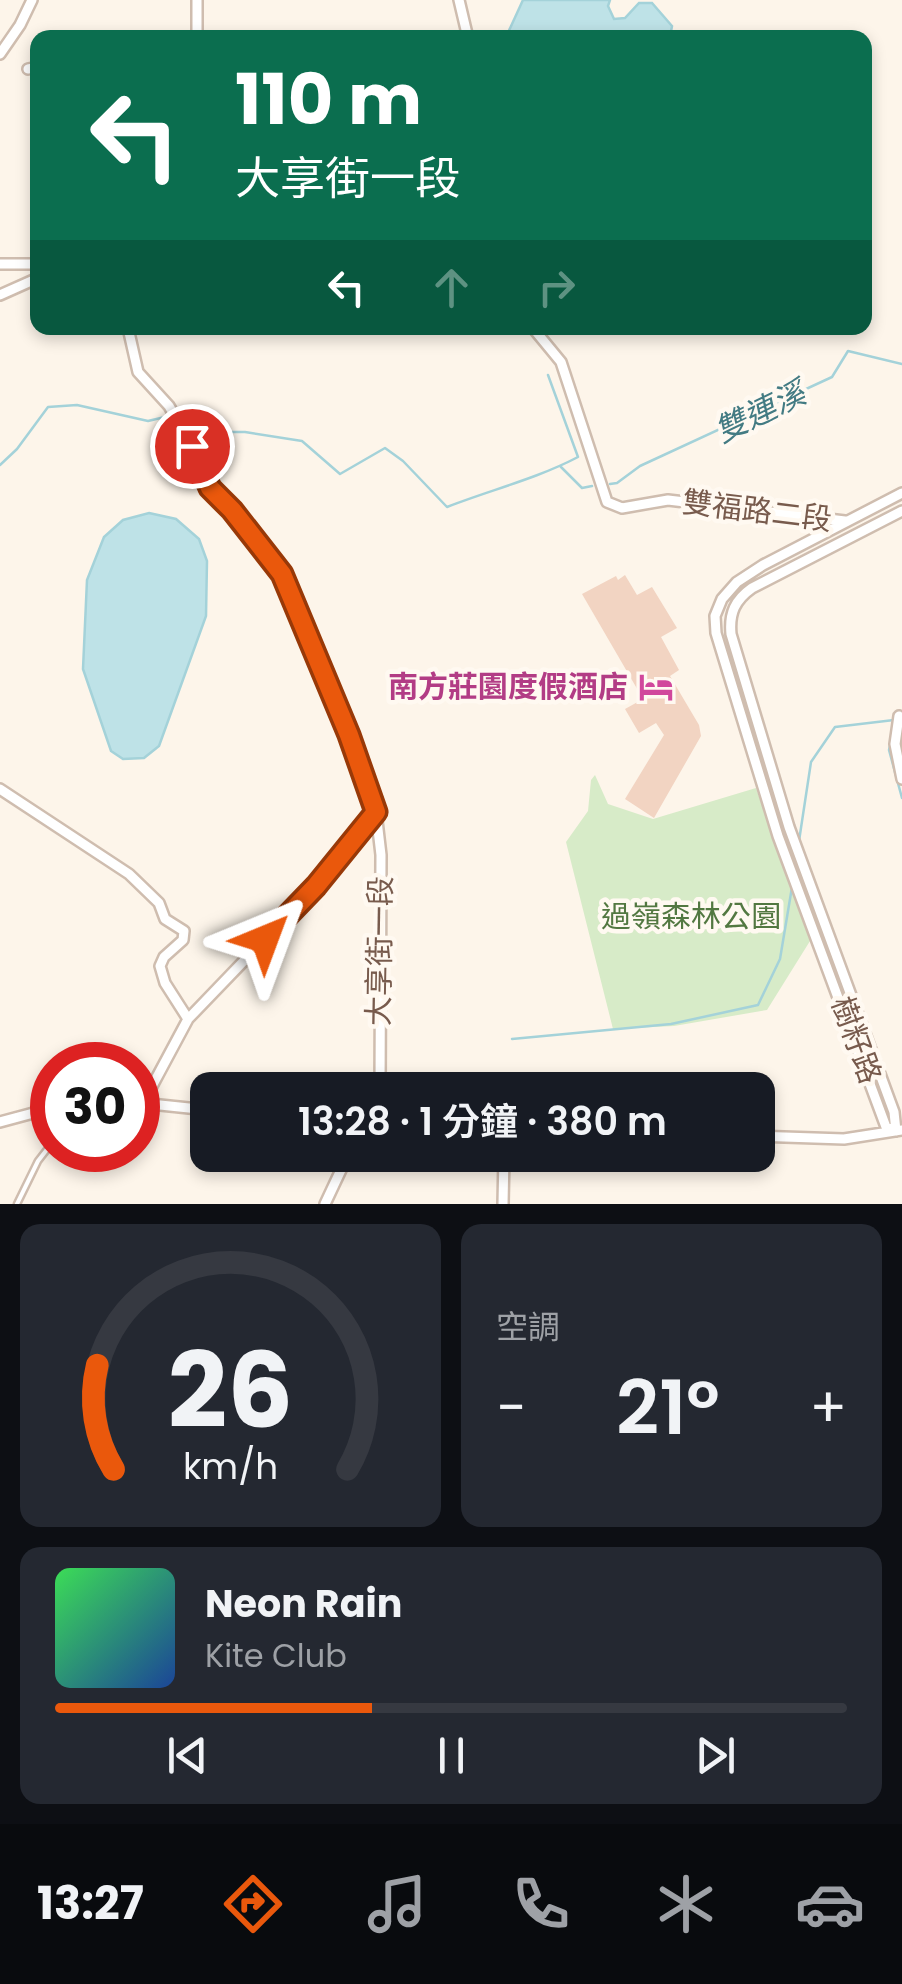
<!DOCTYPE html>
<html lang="zh-TW">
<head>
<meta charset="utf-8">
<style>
  :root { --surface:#171b24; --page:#242831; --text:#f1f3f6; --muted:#9ea1a6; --line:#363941; --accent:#ea580c }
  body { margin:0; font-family:Poppins,"Noto Sans TC",sans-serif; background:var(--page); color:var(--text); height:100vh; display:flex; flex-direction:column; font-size:38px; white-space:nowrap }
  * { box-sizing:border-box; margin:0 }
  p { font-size:32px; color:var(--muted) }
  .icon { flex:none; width:55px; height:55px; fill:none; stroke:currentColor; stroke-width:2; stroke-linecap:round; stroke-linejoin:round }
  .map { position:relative; height:1204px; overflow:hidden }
  .sheet { display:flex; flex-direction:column; gap:20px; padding:20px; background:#0d0f14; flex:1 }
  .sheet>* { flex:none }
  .hud { position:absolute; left:30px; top:30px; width:842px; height:305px; border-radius:20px; box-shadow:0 5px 15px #0003; background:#0b6e4f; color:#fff; overflow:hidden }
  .speed { position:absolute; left:30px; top:1042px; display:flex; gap:20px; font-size:50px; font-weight:700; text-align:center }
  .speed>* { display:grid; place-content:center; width:130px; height:130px; border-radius:50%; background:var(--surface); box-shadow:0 5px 15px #0003; line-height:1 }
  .speed .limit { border:15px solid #d22; background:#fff; color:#111 }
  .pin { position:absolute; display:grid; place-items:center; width:85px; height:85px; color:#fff; margin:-42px; border:5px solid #fff; border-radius:50%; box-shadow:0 2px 10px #0007 }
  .me { position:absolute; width:110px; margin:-55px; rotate:44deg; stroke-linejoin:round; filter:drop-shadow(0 0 8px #0008) }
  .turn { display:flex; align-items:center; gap:35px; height:210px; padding:0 40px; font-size:45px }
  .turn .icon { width:130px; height:130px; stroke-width:2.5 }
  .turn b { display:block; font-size:70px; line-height:85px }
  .lanes { display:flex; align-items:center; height:95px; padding:0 40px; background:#0003; justify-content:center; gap:50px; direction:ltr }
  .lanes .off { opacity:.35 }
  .big { font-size:75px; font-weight:600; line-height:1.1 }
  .sheet .widget { flex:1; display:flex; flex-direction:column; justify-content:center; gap:15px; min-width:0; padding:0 35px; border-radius:20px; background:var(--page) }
  .sheet .dial { align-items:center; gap:0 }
  .dial svg { height:260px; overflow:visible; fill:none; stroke:var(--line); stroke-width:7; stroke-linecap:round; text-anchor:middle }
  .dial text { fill:var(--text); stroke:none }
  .song { display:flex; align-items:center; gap:30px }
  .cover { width:120px; height:120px; border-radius:15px; background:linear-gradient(135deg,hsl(130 70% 55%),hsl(220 70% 35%)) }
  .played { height:10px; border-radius:5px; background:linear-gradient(90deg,var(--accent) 40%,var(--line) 40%) }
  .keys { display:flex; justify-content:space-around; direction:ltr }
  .heat { display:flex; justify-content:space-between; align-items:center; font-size:55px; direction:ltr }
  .sheet .tiles { flex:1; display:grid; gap:20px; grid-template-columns:1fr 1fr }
  .widget:last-child { grid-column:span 2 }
  .trip { position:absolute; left:190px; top:1072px; width:585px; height:100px; border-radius:20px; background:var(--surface); box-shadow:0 5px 15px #0003; font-weight:600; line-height:100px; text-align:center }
  .dock { display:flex; height:160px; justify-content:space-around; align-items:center; background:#090b0e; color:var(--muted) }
  .dock .icon { width:70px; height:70px }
  .dock .current { color:var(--accent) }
  .dock b { font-size:45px; color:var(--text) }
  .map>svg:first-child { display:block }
</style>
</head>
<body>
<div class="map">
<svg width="902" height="1204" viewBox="0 0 902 1204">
  <rect width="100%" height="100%" fill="#fdf5ea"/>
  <path fill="#d7ebc8" d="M595,775L608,804L653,819L756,788L810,941L767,1010L674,1026L613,1029L566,842L588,811L591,780Z"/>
  <path fill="#bee2e7" stroke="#a4d2d9" stroke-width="2.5" d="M523,0H610L608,6L614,19L625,18L639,3H652L672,26L670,37H506Z
    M149,513L176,519L199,539L207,561L206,616L159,746L144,758L123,759L111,751L83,669L87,580L104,537L123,520Z"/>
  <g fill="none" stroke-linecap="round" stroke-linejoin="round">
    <path stroke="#a4d2d9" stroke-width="2.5" d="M180,420L201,432H245L302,441L340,474L385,448L403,461L447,507C490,490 536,479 578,457L548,375
      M0,465L17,449L48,407L77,405L148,421L169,416
      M561,467L582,488L592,486
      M610,484L617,483L640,466L832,377L848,351L902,364
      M892,736L889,750L902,798
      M799,841L811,762L835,727L894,720
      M795,868L796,860
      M512,1039L671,1024L758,1005L780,959L792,887"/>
  </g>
  <path fill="#f2d4c2" d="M625,575L637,595L652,587L677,628L661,637L679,670L670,676L699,725L701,736L654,818L625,799L664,735L656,723L639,733L625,709L643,699L582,594L616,576L618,580Z"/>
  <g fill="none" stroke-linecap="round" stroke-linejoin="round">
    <g stroke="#cfbdaf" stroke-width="9">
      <path id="lane" d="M17,1204L38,1161L52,1143"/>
    </g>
    <g stroke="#cfbdaf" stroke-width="14">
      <path id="street" d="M197,0V38
        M459,0L468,38
        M0,54L20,25L32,0
        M28,69L38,67
        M0,264H33L38,268
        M0,295L38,278
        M128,328L138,372L169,406L201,462L210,488L232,509L283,574L349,735L376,812L381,855L380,1090
        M533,328L561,362L607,502L622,508L668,500L845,521
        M899,716L895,744L902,779
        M0,789L129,874L159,903L165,919L184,931L183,940L164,957L160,966L165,983L188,1019
        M141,1103L208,1110
        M143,1103L188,1019L316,886L376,812
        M0,1122L52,1108
        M896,1131L886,1127L778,836L716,633L715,616L722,599L737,582L763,565L902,493
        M896,1131L894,1112L789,827L731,634C729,613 735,600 752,588L902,511
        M758,1136L844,1139L902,1130
        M325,1204L348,1155
        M503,1204L504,1155"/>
    </g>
    <use href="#lane" stroke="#fff" stroke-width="4"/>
    <use href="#street" stroke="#fff" stroke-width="9"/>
  </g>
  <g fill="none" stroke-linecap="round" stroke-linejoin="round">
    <g stroke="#983908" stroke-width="25">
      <path id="route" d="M192,446L210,488L232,510L282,574L349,735L376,812L316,886L265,939"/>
    </g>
    <use href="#route" stroke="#ea580c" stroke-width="18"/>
  </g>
  <defs>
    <g id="hotel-bare" transform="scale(2.7)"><path d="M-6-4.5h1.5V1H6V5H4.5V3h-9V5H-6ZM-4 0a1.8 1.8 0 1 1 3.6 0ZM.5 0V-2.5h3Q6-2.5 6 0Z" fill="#d1479c" stroke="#fff9f1" stroke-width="2.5" paint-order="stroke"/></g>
  </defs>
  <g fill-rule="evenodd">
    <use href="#hotel-bare" x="656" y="687"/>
  </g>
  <g text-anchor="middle" stroke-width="9" stroke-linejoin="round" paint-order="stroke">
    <g font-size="30" fill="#785b4d" stroke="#fff9f1">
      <text transform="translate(757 511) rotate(7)" y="10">雙福路二段</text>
      <text transform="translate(380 951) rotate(-89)" y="10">大享街一段</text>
      <text transform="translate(856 1040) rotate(70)" y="10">樹籽路</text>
    </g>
    <g font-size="30" font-weight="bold" fill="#b23c85" stroke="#fff9f1" text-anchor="end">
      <text x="628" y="697">南方莊園度假酒店</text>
    </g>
    <g font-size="30" fill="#527841" stroke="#fff9f1">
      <text x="691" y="927">過嶺森林公園</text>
    </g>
    <g font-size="32" font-style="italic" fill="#437b83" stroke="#fff9f1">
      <text transform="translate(760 412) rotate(-26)" y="11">雙連溪</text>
    </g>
  </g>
</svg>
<div class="speed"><div class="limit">30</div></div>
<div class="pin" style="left:192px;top:446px;background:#d93025"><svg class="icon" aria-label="arrive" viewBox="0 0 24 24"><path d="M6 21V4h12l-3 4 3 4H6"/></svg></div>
<svg class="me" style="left:265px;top:939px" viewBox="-20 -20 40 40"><path d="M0-17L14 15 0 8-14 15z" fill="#ea580c" stroke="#fff" stroke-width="4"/></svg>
<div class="trip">13:28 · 1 分鐘 · 380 m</div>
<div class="hud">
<div class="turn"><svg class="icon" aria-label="left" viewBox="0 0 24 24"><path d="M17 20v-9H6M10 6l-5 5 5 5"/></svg><div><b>110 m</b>大享街一段</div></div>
<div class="lanes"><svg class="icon" aria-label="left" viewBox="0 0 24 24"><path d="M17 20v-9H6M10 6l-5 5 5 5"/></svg><svg class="icon off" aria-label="ahead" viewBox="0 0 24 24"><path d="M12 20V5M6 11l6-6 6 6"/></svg><svg class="icon off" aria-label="right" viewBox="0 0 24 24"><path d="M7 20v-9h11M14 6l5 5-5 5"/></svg></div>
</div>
</div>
<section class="sheet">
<div class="tiles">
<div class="widget dial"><svg viewBox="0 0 100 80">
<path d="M14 69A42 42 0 1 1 86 69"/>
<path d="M14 69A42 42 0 0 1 9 37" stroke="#ea580c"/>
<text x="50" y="56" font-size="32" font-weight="700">26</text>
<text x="50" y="72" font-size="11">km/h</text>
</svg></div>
<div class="widget"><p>空調</p>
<div class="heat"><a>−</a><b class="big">21°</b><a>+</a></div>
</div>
<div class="widget">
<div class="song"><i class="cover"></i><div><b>Neon Rain</b><p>Kite Club</p></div></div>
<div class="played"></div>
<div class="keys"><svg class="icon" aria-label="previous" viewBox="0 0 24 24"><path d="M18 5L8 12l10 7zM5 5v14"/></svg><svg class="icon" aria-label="pause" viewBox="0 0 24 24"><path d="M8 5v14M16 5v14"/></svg><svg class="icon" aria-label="next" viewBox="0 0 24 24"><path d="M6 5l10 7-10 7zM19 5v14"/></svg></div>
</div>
</div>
</section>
<nav class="dock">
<b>13:27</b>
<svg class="icon current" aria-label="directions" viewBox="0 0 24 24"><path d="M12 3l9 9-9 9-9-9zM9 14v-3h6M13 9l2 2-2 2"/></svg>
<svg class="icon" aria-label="music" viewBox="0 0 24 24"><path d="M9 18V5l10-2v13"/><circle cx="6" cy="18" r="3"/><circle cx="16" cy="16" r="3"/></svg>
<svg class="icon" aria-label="phone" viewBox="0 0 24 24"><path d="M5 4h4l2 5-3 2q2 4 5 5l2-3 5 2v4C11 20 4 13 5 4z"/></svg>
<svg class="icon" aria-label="climate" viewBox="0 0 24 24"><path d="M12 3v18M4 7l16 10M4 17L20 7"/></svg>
<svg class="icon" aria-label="car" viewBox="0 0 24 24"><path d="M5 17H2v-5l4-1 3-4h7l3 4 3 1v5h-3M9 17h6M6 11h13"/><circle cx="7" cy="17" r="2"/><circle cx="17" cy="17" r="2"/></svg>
</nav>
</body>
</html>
